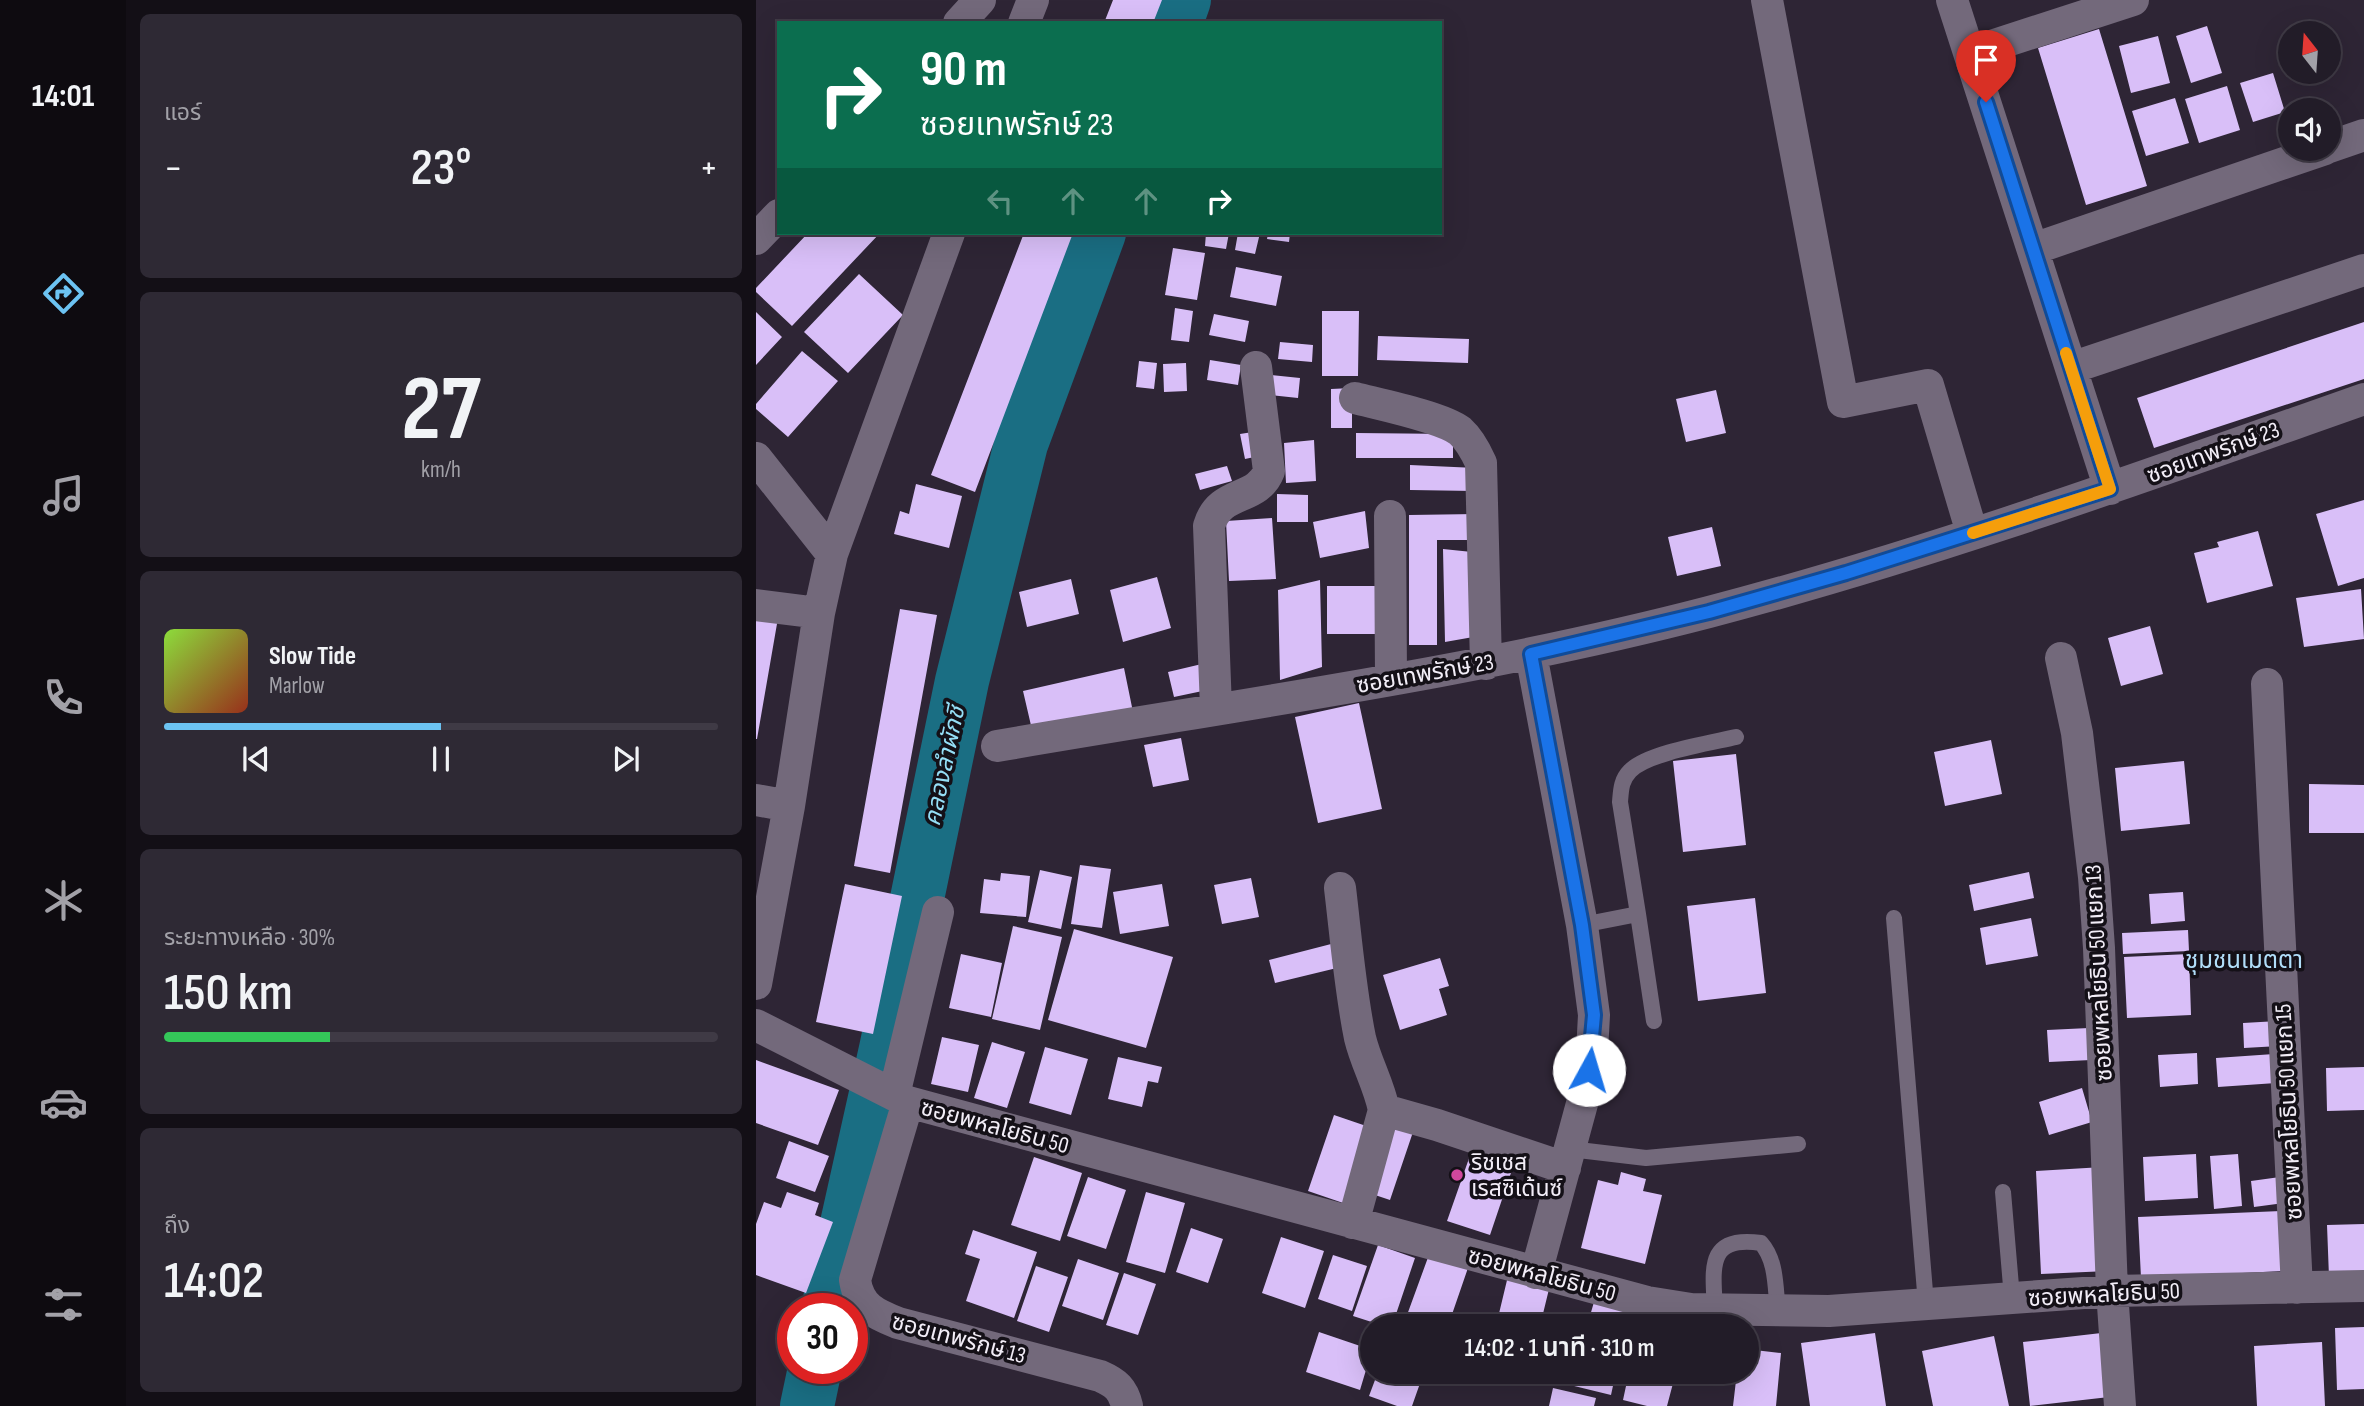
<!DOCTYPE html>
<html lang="th">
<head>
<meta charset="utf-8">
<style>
  :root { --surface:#221c28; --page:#2e2934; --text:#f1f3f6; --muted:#a2a1a8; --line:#3f3a45; --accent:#6cc3f2 }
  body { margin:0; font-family:"Sofia Sans Condensed","Noto Sans Thai",sans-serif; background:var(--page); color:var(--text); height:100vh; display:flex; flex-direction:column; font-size:26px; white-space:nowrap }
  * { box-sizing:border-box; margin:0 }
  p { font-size:23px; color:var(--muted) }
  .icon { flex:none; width:38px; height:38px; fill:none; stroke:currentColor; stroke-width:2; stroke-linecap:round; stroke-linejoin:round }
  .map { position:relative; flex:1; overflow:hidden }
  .drawer { display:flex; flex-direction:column; gap:14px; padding:14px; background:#130f16; width:630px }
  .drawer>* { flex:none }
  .banner { position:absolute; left:21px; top:21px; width:665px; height:214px; border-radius:0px; box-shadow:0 7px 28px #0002,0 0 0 2px var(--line); background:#0b6e4f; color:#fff; overflow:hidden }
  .needle { width:46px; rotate:343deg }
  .buttons { position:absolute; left:1522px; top:21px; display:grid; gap:14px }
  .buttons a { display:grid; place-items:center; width:63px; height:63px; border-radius:50%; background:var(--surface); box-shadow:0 7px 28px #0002,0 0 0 2px var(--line); font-size:35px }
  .speed { position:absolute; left:21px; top:1293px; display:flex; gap:14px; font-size:35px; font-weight:700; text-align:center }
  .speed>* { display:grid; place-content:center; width:91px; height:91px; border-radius:50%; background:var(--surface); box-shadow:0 7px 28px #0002,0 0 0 2px var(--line); line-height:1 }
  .speed .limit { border:10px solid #d22; background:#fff; color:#111 }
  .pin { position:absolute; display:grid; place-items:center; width:60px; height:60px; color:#fff; margin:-72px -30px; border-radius:50% 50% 50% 0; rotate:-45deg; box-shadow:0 0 7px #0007 }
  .pin .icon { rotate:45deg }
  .me { position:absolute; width:77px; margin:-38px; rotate:6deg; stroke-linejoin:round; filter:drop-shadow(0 0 5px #0008) }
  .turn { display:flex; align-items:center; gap:24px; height:147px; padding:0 28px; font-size:32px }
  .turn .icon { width:91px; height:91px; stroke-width:2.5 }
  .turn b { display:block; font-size:49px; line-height:60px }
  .lanes { display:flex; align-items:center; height:66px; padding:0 28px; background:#0003; justify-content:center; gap:35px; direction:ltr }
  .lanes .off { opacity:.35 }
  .big { font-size:52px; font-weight:600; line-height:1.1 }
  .drawer .tile { flex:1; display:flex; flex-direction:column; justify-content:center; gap:10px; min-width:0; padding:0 24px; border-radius:10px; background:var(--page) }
  .drawer .dial { align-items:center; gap:0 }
  .dial b { font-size:91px; line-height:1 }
  .song { display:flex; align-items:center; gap:21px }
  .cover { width:84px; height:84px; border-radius:10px; background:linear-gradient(135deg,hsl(90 70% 55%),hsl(10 70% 35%)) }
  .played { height:7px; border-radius:4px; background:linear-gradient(90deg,var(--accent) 50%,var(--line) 50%) }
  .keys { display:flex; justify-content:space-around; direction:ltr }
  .heat { display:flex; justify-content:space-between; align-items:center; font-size:38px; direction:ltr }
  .charge { height:10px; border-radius:5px; background:linear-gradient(90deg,#34c759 30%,var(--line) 0) }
  .trip { position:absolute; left:604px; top:1314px; width:399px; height:70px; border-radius:35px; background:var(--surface); box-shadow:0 7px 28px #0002,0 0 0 2px var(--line); font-weight:600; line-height:70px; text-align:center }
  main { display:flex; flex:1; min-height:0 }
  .tab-bar { display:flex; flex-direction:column; width:126px; justify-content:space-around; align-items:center; background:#0e0b10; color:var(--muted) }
  .tab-bar .icon { width:49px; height:49px }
  .tab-bar .on { color:var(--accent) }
  .tab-bar b { font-size:32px; color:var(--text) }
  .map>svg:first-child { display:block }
</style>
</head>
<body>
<main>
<nav class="tab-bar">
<b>14:01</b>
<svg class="icon on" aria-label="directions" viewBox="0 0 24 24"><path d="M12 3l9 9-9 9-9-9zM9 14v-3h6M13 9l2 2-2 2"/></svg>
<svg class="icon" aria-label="music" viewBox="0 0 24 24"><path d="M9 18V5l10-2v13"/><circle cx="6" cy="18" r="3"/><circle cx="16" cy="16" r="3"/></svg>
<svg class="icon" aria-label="phone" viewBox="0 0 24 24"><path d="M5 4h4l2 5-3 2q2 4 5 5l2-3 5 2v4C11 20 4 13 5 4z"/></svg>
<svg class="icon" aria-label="climate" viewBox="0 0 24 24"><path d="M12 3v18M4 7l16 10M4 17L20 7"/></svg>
<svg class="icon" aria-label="car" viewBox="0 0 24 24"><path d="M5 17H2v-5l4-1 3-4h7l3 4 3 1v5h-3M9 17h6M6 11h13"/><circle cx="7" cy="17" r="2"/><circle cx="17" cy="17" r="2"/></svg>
<svg class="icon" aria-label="filters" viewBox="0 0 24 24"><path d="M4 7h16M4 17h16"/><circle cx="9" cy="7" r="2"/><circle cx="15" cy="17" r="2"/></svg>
</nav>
<section class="drawer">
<div class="tile"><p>แอร์</p>
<div class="heat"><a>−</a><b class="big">23°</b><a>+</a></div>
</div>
<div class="tile dial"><b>27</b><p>km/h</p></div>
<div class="tile">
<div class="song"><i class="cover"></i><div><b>Slow Tide</b><p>Marlow</p></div></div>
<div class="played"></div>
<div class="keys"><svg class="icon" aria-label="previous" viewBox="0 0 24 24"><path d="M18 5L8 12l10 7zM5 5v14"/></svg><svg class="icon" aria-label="pause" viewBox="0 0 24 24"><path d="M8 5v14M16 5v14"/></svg><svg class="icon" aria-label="next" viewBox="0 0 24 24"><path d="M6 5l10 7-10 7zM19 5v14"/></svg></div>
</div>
<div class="tile"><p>ระยะทางเหลือ · 30%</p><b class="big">150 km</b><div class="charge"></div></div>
<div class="tile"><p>ถึง</p><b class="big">14:02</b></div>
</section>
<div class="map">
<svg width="1608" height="1406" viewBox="0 0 1608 1406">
  <rect width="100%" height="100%" fill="#2e2535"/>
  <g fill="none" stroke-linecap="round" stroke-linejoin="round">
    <path stroke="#1a6e83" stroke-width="54" d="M420,23L428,0
      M72,1309L130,1049L206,681L265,444L343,233
      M51,1406L59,1368"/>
  </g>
  <path fill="#d9bff8" d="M357,0H406L397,23H348Z
    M1451,26L1466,73L1435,83L1420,36Z
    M1343,29L1391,186L1330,205L1282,48Z
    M1402,36L1414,83L1375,93L1363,46Z
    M1517,73L1529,112L1497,122L1484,83Z
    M1471,86L1484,130L1443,143L1429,99Z
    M1419,98L1433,143L1390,156L1376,111Z
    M52,233H124L36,326L0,292V288Z
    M268,233H317L219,492L175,475Z
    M450,233H473L470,249L449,246Z
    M482,233H504L499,254L479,250Z
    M512,233H534L533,242L511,239Z
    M417,248L449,253L441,300L409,295Z
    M480,267L526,276L520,306L474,297Z
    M103,274L147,315L92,373L48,332Z
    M419,308L437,311L433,342L415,340Z
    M566,311H603L602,376H566Z
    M0,312L26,337L0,365Z
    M458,314L493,321L489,342L453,335Z
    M1608,322V379L1398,448L1381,398Z
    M622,336L713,339L712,363L621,360Z
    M524,342L557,345L556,362L522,359Z
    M46,351L82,381L32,437L0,409V404Z
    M454,360L485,365L482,385L451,380Z
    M383,361L401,363L398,389L380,387Z
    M430,363L431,391L408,392L407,364Z
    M515,375L544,378L542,398L513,395Z
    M596,388V428H575V389Z
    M960,390L970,433L930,442L920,399Z
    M503,431L508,455L489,459L484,434Z
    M600,433L697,434V458H600Z
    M558,440L560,481L530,483L528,443Z
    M654,465L720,468L718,491L654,490Z
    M471,466L476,481L444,490L439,474Z
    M160,484L206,496L193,548L138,534L144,511L153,514Z
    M521,494L552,495V522H521Z
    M1608,500V578L1582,586L1560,514Z
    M609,511L613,548L564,558L557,522Z
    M720,514V540H681V645H653V515Z
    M516,518L520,579L473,581L470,521Z
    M956,527L965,566L921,576L912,537Z
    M1502,531L1517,586L1451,603L1438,553L1463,547L1461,542Z
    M687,549L716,552L723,636L689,642Z
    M401,577L415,628L367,642L354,590Z
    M315,579L323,614L271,627L263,592Z
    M564,580L566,667L524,680L522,590Z
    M571,586H623L622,634H571Z
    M1605,589L1608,639L1548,647L1540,598Z
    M144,609L181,615L134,873L98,866Z
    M0,614L22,618L1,739H0Z
    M1394,626L1407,674L1365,686L1352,638Z
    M450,663L456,689L418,697L412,672Z
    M368,668L377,712L277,734L267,691Z
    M603,703L626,809L562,823L539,717Z
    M425,738L433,780L397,787L388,745Z
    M1235,740L1246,794L1189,806L1178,752Z
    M980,754L990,845L927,852L917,761Z
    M1428,761L1434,824L1365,831L1359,768Z
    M1553,784L1608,785V833H1553Z
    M324,865L355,869L346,928L315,924Z
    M284,870L316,877L305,929L272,922Z
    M1273,872L1278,898L1218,911L1213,885Z
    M245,873L274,876L270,917L224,913L228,879L244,881Z
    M495,878L503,917L466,924L458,885Z
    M89,884L146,896L117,1034L60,1022Z
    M406,884L413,926L364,934L357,892Z
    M1427,892L1429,921L1395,924L1393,894Z
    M999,898L1010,993L942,1001L931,906Z
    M1275,918L1282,956L1230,965L1224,928Z
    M257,926L306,937L284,1030L236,1019Z
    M318,929L417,957L390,1048L292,1020Z
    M1432,930L1433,951L1367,954L1366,933Z
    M579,943L585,967L519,983L513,960Z
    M205,954L246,963L235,1017L193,1008Z
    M1433,954L1435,1015L1371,1018L1368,957Z
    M684,958L693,986L683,989L691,1015L644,1030L627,975Z
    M1522,1021L1523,1046L1488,1048L1487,1023Z
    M1333,1028L1335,1060L1293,1062L1291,1030Z
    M186,1037L223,1045L212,1092L175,1084Z
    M236,1042L269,1052L251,1108L218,1098Z
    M289,1047L332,1059L315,1115L273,1103Z
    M1441,1053L1442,1084L1404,1087L1402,1055Z
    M1518,1054L1520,1083L1462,1087L1460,1058Z
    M362,1057L406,1067L402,1083L392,1081L386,1107L352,1099Z
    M0,1060L83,1090L62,1145L0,1123Z
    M1608,1067V1110L1571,1111L1570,1068Z
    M1326,1088L1336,1122L1293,1135L1283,1102Z
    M578,1115L619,1129L593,1205L552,1191Z
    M637,1123L658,1129L634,1200L613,1193Z
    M33,1141L73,1156L59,1192L20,1178Z
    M717,1147L759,1161L734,1235L691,1221Z
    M1440,1154L1442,1198L1389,1201L1387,1157Z
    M1482,1154L1486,1206L1458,1209L1454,1156Z
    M278,1157L326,1173L304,1241L255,1225Z
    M1347,1167L1352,1271L1285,1274L1280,1171Z
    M865,1172L890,1179L887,1191L906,1195L889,1264L825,1248L842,1180L862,1185Z
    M332,1177L370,1190L350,1249L311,1236Z
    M1524,1177L1528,1203L1498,1207L1495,1181Z
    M31,1192L63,1203L59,1215L77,1222L50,1293L0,1275V1224L8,1202L25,1208Z
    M390,1192L429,1203L409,1273L370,1262Z
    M1525,1211L1527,1271L1385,1278L1382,1217Z
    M1608,1224V1275L1573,1277L1571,1225Z
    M435,1228L467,1239L452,1283L420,1272Z
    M217,1230L281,1252L258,1318L210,1301L224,1259L209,1254Z
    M525,1237L568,1251L549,1308L506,1293Z
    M622,1245L659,1258L636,1326H628L597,1316Z
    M674,1252L713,1265L692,1326H647Z
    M577,1255L611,1266L596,1311L562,1299Z
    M322,1259L363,1273L347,1320L306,1306Z
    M280,1266L312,1277L293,1332L261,1321Z
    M368,1273L400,1284L382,1335L350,1325Z
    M752,1276L794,1285L784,1326H740Z
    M838,1302L888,1314L885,1326H831Z
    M1608,1327V1389L1581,1390L1579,1328Z
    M563,1332L616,1350L604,1390L550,1372Z
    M1354,1332L1362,1396L1274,1406L1267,1342Z
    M1119,1333L1130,1406H1054L1045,1343Z
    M1238,1336L1253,1406H1177L1166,1351Z
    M1566,1342L1569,1406H1501L1498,1346Z
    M990,1349L1025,1353L1020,1406H977L981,1372H990Z
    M622,1372H668L656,1406H641L613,1396Z
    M813,1372H860L855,1395L810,1384Z
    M873,1372H920L911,1406H891L867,1400Z
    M797,1388L840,1398L838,1406H793Z"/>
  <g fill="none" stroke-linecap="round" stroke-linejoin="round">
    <path stroke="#73697b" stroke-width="16" d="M882,914L898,1021
      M1138,918L1170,1304
      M826,925L882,914L864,802C865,790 865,780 874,771C891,753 954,743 980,737
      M814,1149L890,1158L1042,1144
      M1247,1192L1256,1298
      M959,1310C957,1269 950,1235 1005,1243C1021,1261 1019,1288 1022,1311"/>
    <path stroke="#73697b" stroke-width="32" d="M1011,0L1087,402L1172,385L1216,533
      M1196,0L1354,489
      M203,23L224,0
      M268,23L277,0
      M1214,53L1377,0
      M1573,147L1608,135
      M0,239L23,215
      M1277,249L1569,149
      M1315,368L1608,270
      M599,398C622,404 686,417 704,431C713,439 720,452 725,463L730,664
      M0,458L76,554
      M634,516L635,679
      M0,605L63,613
      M775,654L826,925L838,1015L836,1052L830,1089L780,1273
      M1305,658L1321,733L1338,877L1343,948L1356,1291L1364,1406
      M1511,684L1541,1288
      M460,708L453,526C464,489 501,502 513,471L500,367
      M241,746C479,705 719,673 953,612C1175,554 1392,475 1608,399
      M0,800L33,806
      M584,888C590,938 594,989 604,1038C610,1063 623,1085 628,1110
      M0,984L33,806L63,613L76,554L193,233
      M0,1025L152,1102L891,1302L935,1309L1073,1311L1356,1291L1608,1286
      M138,1095L182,912
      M152,1102L99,1280C103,1307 119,1314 142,1323L344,1376C360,1383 367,1389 371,1406
      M597,1223L628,1110L681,1125L809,1168"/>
  </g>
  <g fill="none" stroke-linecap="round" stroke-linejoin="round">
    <g stroke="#114b97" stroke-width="18">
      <path id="route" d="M833,1070L838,1015L826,925L775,654L953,612L1090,573L1354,489L1230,102"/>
    </g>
    <use href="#route" stroke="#1a73e8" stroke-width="12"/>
    <path stroke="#f59e0b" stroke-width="12" d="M1217,533L1354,489L1310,353"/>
  </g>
  <circle fill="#d1479c" stroke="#141017" stroke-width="2.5" cx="701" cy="1175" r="7"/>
  <g text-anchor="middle" stroke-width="7" stroke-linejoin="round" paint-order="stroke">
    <g font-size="23" fill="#f2edf7" stroke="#141017">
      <text transform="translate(1457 452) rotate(-20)" y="8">ซอยเทพรักษ์ 23</text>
      <text transform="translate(669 673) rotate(-10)" y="8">ซอยเทพรักษ์ 23</text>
      <text transform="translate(1342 973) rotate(-93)" y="8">ซอยพหลโยธิน 50 แยก 13</text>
      <text transform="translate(1532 1112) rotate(-93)" y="8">ซอยพหลโยธิน 50 แยก 15</text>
      <text transform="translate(239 1126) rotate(15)" y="8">ซอยพหลโยธิน 50</text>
      <text transform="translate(786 1274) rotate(15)" y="8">ซอยพหลโยธิน 50</text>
      <text transform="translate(1348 1294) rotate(-3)" y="8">ซอยพหลโยธิน 50</text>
      <text transform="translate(203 1338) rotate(15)" y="8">ซอยเทพรักษ์ 13</text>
    </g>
    <g font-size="23" fill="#f2edf7" stroke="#141017" text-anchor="start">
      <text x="715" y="1170">ริชเชส<tspan x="715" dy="26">เรสซิเด้นซ์</tspan></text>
    </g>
    <g font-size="24" font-style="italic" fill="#95def6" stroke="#141017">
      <text transform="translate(188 766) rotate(-78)" y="8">คลองลำผักชี</text>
    </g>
    <g font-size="24" fill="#b1def9" stroke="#141017">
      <text x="1488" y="968">ชุมชนเมตตา</text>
    </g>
  </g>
</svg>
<div class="buttons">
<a><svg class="needle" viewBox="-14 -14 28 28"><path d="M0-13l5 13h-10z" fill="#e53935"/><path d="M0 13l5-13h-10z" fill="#a2a1a8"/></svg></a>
<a><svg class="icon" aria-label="sound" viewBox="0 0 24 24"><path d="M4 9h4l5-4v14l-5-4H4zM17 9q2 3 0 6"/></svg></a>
</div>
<div class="speed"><div class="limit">30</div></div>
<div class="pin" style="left:1230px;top:102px;background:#d93025"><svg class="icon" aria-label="arrive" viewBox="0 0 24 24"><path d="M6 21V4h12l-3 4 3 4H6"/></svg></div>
<svg class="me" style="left:833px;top:1070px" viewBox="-20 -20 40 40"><circle r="19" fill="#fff"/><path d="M0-13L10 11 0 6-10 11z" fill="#1a73e8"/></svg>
<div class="trip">14:02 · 1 นาที · 310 m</div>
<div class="banner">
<div class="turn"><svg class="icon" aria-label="right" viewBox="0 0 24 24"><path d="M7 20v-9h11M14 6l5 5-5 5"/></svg><div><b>90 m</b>ซอยเทพรักษ์ 23</div></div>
<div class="lanes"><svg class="icon off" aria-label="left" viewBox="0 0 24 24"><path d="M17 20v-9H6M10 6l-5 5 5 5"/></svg><svg class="icon off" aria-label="ahead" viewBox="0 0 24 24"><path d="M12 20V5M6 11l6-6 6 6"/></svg><svg class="icon off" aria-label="ahead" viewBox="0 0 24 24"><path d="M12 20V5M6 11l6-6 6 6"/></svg><svg class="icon" aria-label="right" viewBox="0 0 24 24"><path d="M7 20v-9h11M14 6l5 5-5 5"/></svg></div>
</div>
</div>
</main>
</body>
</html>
